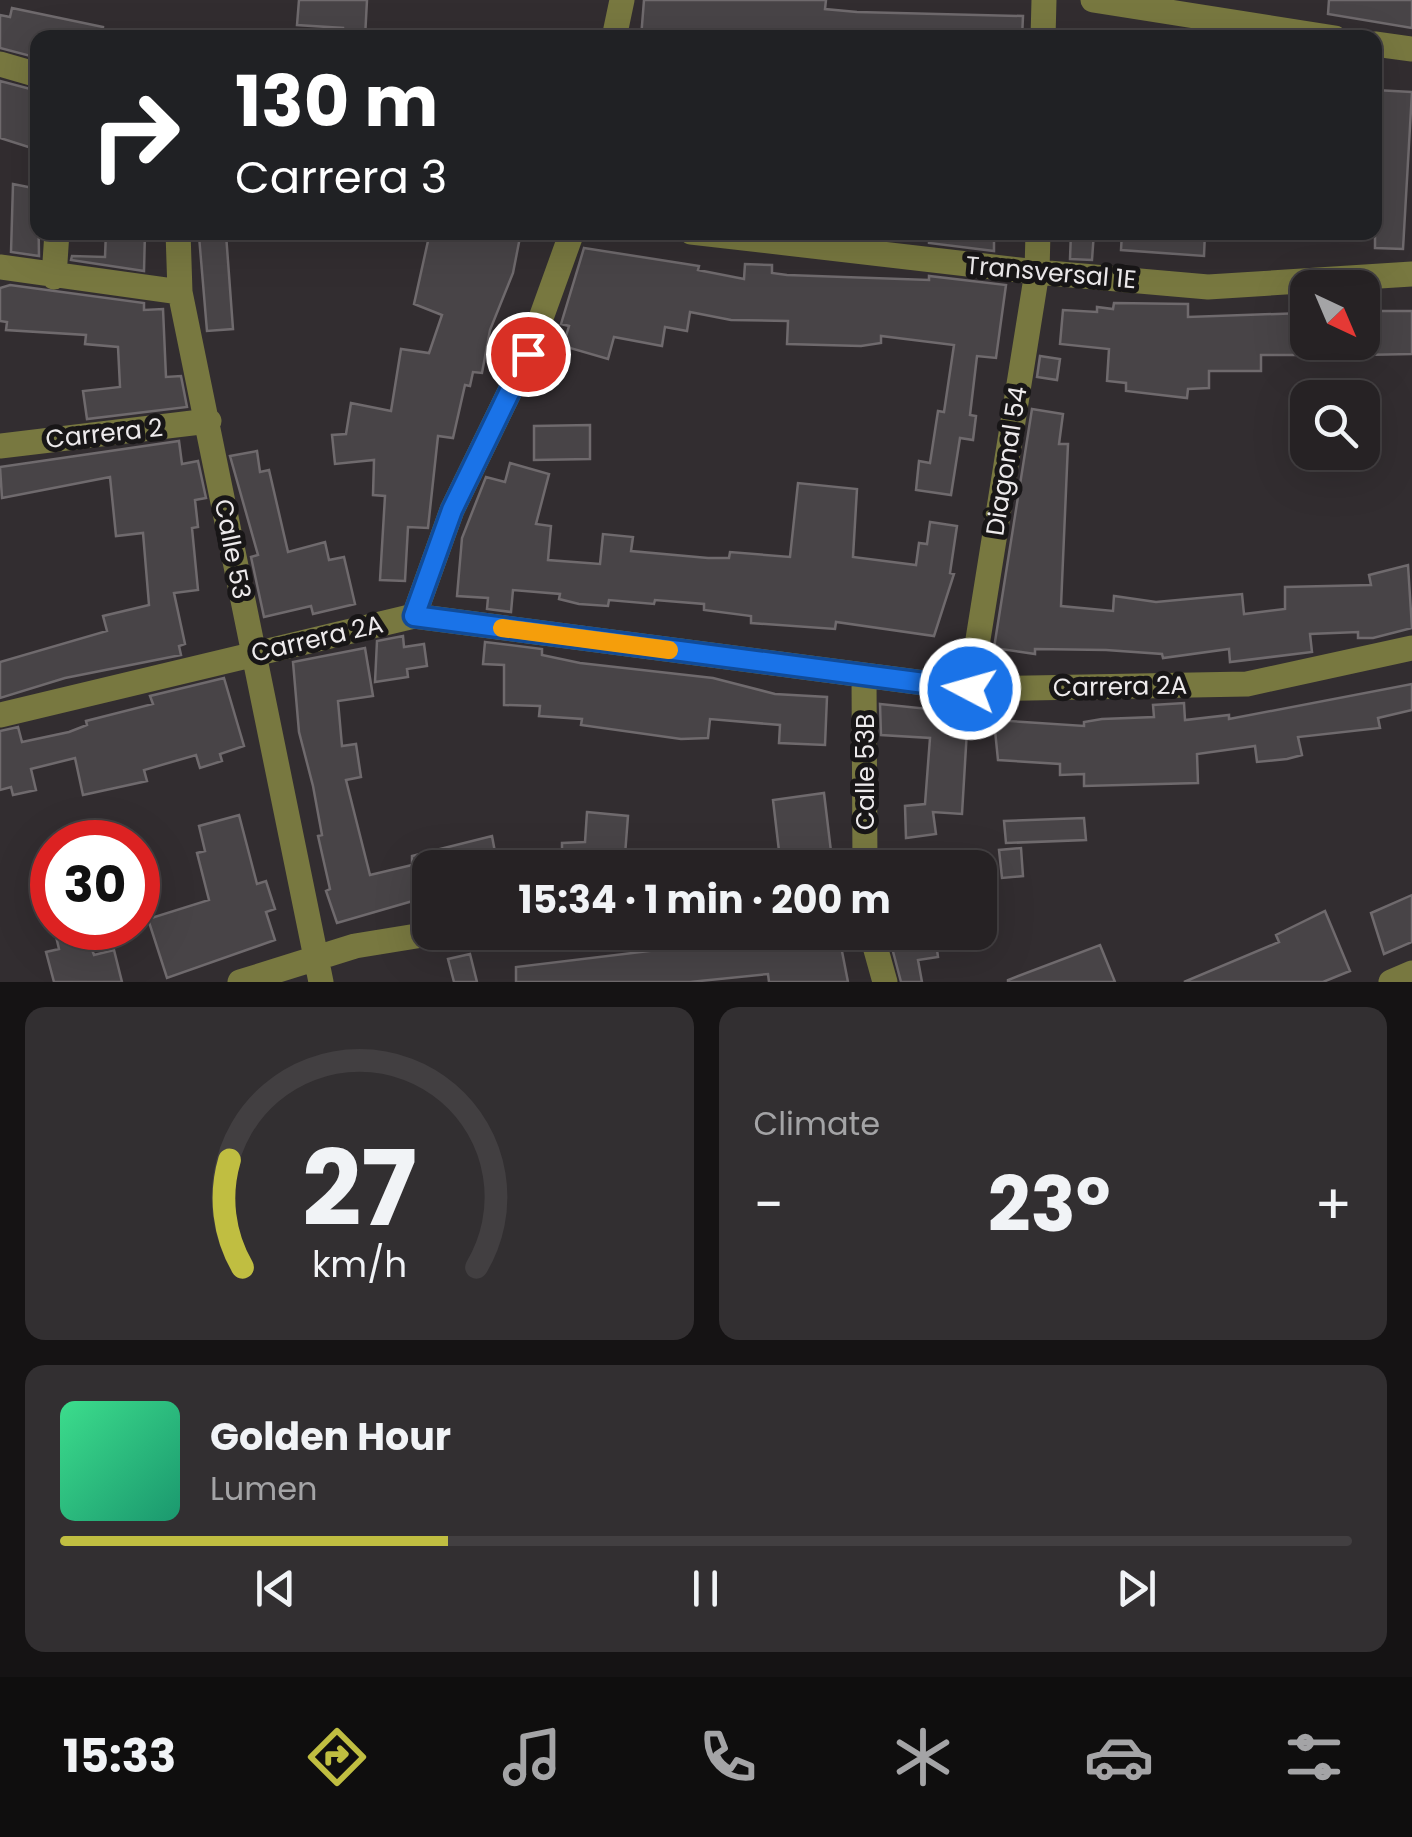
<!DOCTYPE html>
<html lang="en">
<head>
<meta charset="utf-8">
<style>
  :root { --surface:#262224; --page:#322f31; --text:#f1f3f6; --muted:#a4a4a6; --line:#423f41; --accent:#c0be41 }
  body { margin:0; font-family:Poppins,sans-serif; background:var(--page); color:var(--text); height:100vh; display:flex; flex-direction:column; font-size:38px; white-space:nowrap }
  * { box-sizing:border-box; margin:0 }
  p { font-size:32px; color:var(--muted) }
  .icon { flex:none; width:55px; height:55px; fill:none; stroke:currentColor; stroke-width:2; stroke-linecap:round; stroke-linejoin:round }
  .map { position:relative; height:982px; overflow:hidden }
  .panel { display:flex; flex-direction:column; gap:25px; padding:25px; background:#151314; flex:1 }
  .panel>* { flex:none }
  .top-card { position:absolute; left:30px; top:30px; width:1352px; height:210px; border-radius:20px; box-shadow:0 10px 40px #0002,0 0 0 2px var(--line); background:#202124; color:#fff; overflow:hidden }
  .needle { width:65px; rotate:136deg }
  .buttons { position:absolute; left:1290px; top:270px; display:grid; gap:20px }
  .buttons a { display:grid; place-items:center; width:90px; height:90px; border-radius:20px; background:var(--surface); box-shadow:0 10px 40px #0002,0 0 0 2px var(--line); font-size:50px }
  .speed { position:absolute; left:30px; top:820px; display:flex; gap:20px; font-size:50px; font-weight:700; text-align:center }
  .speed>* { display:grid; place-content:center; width:130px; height:130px; border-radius:50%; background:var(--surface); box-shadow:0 10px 40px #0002,0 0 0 2px var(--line); line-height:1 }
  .speed .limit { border:15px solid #d22; background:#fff; color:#111 }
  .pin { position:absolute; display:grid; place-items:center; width:85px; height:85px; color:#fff; margin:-42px; border:5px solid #fff; border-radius:50%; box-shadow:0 2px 10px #0007 }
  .me { position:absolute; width:110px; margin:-55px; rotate:276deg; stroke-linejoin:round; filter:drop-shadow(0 0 8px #0008) }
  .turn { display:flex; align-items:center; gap:35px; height:210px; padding:0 40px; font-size:45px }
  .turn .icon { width:130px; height:130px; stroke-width:2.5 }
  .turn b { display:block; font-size:70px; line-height:85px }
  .big { font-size:75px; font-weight:700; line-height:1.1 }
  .panel .tile { flex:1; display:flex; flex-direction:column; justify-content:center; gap:15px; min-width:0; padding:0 35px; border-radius:20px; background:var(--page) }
  .panel .dial { align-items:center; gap:0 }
  .dial svg { height:260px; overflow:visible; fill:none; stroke:var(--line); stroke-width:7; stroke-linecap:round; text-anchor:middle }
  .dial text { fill:var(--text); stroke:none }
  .song { display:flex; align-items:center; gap:30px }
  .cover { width:120px; height:120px; border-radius:15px; background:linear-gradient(135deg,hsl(150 70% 55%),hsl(160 70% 35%)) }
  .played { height:10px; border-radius:5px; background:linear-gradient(90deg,var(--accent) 30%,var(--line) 30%) }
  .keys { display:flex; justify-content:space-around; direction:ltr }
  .heat { display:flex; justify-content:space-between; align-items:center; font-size:55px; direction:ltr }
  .panel .tiles { flex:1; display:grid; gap:25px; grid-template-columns:1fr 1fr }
  .tile:last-child { grid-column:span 2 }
  .trip { position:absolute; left:412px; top:850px; width:585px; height:100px; border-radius:20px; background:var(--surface); box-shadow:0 10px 40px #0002,0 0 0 2px var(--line); font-weight:700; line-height:100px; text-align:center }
  .dock { display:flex; height:160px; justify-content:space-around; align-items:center; background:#0f0e0e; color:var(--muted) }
  .dock .icon { width:70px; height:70px }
  .dock .active { color:var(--accent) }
  .dock b { font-size:45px; color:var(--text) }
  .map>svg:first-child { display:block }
</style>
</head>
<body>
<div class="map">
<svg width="1412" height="982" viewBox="0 0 1412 982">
  <rect width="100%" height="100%" fill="#322d30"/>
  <path fill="#484447" stroke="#6f6a6d" stroke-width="2.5" d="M299,0H367L365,38H343V28L297,25Z
    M644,0H826L825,9L857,12L1023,16L1022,38H641Z
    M1329,0H1412V28L1328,14Z
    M12,8L103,27L102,38H38V58L0,48V15L10,17Z
    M0,81L38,91V150L0,138Z
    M1375,90L1412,92L1403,249L1375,248Z
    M13,184L38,189L39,256L11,252Z
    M106,232H145L144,271L71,260L72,256L105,257Z
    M430,232H521L513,273L490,330L482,373L473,372L470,386L465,385L453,438L438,436L428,528L408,527L405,581L380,580L385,496L373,495L374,460L335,464L332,435L346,434L351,403L391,411L401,349L429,353L442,315L414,304Z
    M929,232H994V251L929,243Z
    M1071,232H1094L1092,260L1070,259Z
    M1122,232H1205L1204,256L1121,250Z
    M226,234L233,329L207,331L199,236Z
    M584,248L699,266L698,270L744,279L745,264L772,265V273L787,275L929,280V276L1006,285L996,358L977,356L970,415L976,416L973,440L960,438L951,495L916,490L919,461L930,463L938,411L944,412L954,345L881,336V343L861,346L787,344L788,321L731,320L690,312L687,331L665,327L662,346L614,337L608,359L563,346L569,326L561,324Z
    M10,285L144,303V310L163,309L166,377L181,376L187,407L87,419L83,391L120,387L118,347L85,344L86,335L6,330L7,322L0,321V288Z
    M1114,303L1188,304V317L1303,313V355H1261V371H1209V388L1188,389L1187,398L1126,391V383L1107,381L1109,349L1060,344L1063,310L1097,312V307L1113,309Z
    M1362,311H1412V354L1362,355Z
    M1040,356L1060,359L1057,380L1037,377Z
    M1032,409L1063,414L1059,444H1068L1061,606L1113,611L1114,596L1156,602L1242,594L1244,614L1285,609V587L1371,585L1369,575L1408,565L1412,628L1373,638H1358V632L1310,634L1312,652L1230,662L1229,649L1163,658L1162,654L1106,650L1035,649V654L994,648Z
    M590,425V459L534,460V426Z
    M179,441L182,464L198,461L206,498L195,500L198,527L192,528L198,590L174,593L185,644L179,646L181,655L65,678L0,698V662L107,631L103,616L149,605L143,533L116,536L110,477L2,498L0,467Z
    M257,451L260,472L269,470L288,552L325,542L329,560L344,557L355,604L313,614L311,606L264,617L251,557L258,555L230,456Z
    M510,463L549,474L536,524L551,526L548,560L600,564L603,534L633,537L631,551L708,558H729L730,552L790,557L798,483L857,489L853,557L916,565L919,543L927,544L930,522L957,526L950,573L954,574L934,636L836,622L835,629L751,623V616L704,610V604L655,600L654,604L609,600L608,606L579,604L559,599L560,594L513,590L511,612L487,609L488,598L457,596L462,538L486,477L505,482Z
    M403,636L404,647L424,644L427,666L407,669L408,677L375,682L377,641Z
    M485,642L542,649V655L580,663L713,678L775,694L827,697L825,745L779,743L780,725L710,719L708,738L681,739L581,725L582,719L539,716L540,706L504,705V665L483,664Z
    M365,648L373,696L338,701L342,746L356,744L361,777L346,780L370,875L412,865V856L492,836L498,868H430V896L337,923L326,891L330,889L318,836L322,835L313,786L299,732L293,662Z
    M224,678L244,746L220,754L222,761L200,768L196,755L144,770L147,781L83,795L75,758L31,769L36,790L13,795L11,787L0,790V731L18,727L22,742L69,732L87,725L86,721L153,704L150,696Z
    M1412,684V710L1378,718L1380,728L1298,737L1302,755L1287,759L1257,762L1255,746L1197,754L1198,783L1084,786V774L1060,775V764L998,760L994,720L1084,726V722L1102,719L1154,717L1153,705L1184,703L1185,720L1229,715V719Z
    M880,704L968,713L962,814L933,812L936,834L906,838L905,806L925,804L930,738L881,735Z
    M824,793L833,868H781L773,800Z
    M587,812L628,816L624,868H562V843L585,842Z
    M239,815L257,884L266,881L275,909L266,912L275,940L167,978L148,919L209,900L197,853L205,851L199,826Z
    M1084,818L1086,840L1006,843L1004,821Z
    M1021,848L1023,876L1002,878L999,850Z
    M1412,895V942L1384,954L1371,913Z
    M1325,911L1350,971L1323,982H1184L1279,942L1276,935Z
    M54,928H84L94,955L114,950L122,982H54L46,952L59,949Z
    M935,935L938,957L918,960L922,982H901L890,940Z
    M757,938L758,947L840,941L848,982H769L768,974L690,982H516V967Z
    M1100,945L1115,982H1008V980Z
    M470,954L477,982H454L448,959Z"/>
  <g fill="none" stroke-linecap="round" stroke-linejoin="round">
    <path stroke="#787840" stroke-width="25" d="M1093,0L1335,38
      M614,38L622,0
      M1043,38L1044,0
      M1375,44L1412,49
      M0,64L38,75
      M178,232L180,292L321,982
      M691,232L1037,272L1208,287L1412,274
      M0,267L180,292
      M54,277L57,232
      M0,446L209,421
      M414,616L452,510L528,354L572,232
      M864,677L865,868
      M970,689L1037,272L1038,232
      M0,715L414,616L970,689L1247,684L1412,648
      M871,932L885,982
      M240,982L355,946L441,932
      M1391,982L1412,973"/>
  </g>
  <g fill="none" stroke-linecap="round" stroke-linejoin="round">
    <g stroke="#114b97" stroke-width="25">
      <path id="route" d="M528,354L452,510L414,616L970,689"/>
    </g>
    <use href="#route" stroke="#1a73e8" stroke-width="18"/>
    <path stroke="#f59e0b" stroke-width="18" d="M502,628L669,650"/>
  </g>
  <g text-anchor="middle" stroke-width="10" stroke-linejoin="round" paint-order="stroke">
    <g font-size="25" fill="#edeaec" stroke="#181617">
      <text transform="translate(1051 272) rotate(5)" y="9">Transversal 1E</text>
      <text transform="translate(104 433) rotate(-6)" y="9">Carrera 2</text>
      <text transform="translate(1006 461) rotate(-81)" y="9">Diagonal 54</text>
      <text transform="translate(233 549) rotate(79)" y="9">Calle 53</text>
      <text transform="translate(317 638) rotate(-13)" y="9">Carrera 2A</text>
      <text transform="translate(1120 686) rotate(-1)" y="9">Carrera 2A</text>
      <text transform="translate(865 772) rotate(-90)" y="9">Calle 53B</text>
    </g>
  </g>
</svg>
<div class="buttons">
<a><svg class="needle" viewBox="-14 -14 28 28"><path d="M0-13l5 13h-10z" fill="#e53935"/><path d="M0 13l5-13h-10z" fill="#a4a4a6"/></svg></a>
<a><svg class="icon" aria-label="search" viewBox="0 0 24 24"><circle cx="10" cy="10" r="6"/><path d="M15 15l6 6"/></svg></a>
</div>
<div class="speed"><div class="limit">30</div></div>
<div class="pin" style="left:528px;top:354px;background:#d93025"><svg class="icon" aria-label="arrive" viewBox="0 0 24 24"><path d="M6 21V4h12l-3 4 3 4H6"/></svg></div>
<svg class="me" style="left:970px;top:689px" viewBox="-20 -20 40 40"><circle r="17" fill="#1a73e8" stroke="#fff" stroke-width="3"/><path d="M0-11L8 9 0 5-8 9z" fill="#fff"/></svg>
<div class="trip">15:34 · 1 min · 200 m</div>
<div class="top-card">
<div class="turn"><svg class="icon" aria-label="right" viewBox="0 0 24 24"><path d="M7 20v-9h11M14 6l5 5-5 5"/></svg><div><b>130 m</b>Carrera 3</div></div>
</div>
</div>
<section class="panel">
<div class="tiles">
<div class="tile dial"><svg viewBox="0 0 100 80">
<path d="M14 69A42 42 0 1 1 86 69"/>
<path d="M14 69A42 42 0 0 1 10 36" stroke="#c0be41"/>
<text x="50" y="56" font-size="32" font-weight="700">27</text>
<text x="50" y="72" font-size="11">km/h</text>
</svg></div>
<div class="tile"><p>Climate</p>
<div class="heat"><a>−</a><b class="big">23°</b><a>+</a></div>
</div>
<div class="tile">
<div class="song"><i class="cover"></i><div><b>Golden Hour</b><p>Lumen</p></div></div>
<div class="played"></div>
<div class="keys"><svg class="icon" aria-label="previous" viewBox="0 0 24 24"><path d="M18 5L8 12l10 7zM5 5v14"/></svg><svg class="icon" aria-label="pause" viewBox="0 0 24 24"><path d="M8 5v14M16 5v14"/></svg><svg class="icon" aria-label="next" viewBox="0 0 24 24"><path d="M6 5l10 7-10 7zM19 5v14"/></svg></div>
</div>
</div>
</section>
<nav class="dock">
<b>15:33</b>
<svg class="icon active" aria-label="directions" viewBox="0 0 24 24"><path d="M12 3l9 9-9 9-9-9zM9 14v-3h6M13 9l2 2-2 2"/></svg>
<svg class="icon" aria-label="music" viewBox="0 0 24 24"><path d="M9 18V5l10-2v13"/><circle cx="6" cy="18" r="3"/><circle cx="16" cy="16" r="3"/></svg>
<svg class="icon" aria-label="phone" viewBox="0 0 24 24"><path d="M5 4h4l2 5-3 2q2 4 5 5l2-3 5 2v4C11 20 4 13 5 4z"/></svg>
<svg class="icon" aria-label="climate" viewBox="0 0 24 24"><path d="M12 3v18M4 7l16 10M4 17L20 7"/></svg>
<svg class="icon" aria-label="car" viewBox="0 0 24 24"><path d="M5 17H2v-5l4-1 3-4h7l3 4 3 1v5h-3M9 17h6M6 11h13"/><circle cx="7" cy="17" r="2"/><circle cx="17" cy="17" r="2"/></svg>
<svg class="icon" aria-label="filters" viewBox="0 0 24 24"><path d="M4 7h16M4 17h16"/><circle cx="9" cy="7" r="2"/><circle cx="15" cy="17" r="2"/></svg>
</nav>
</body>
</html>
